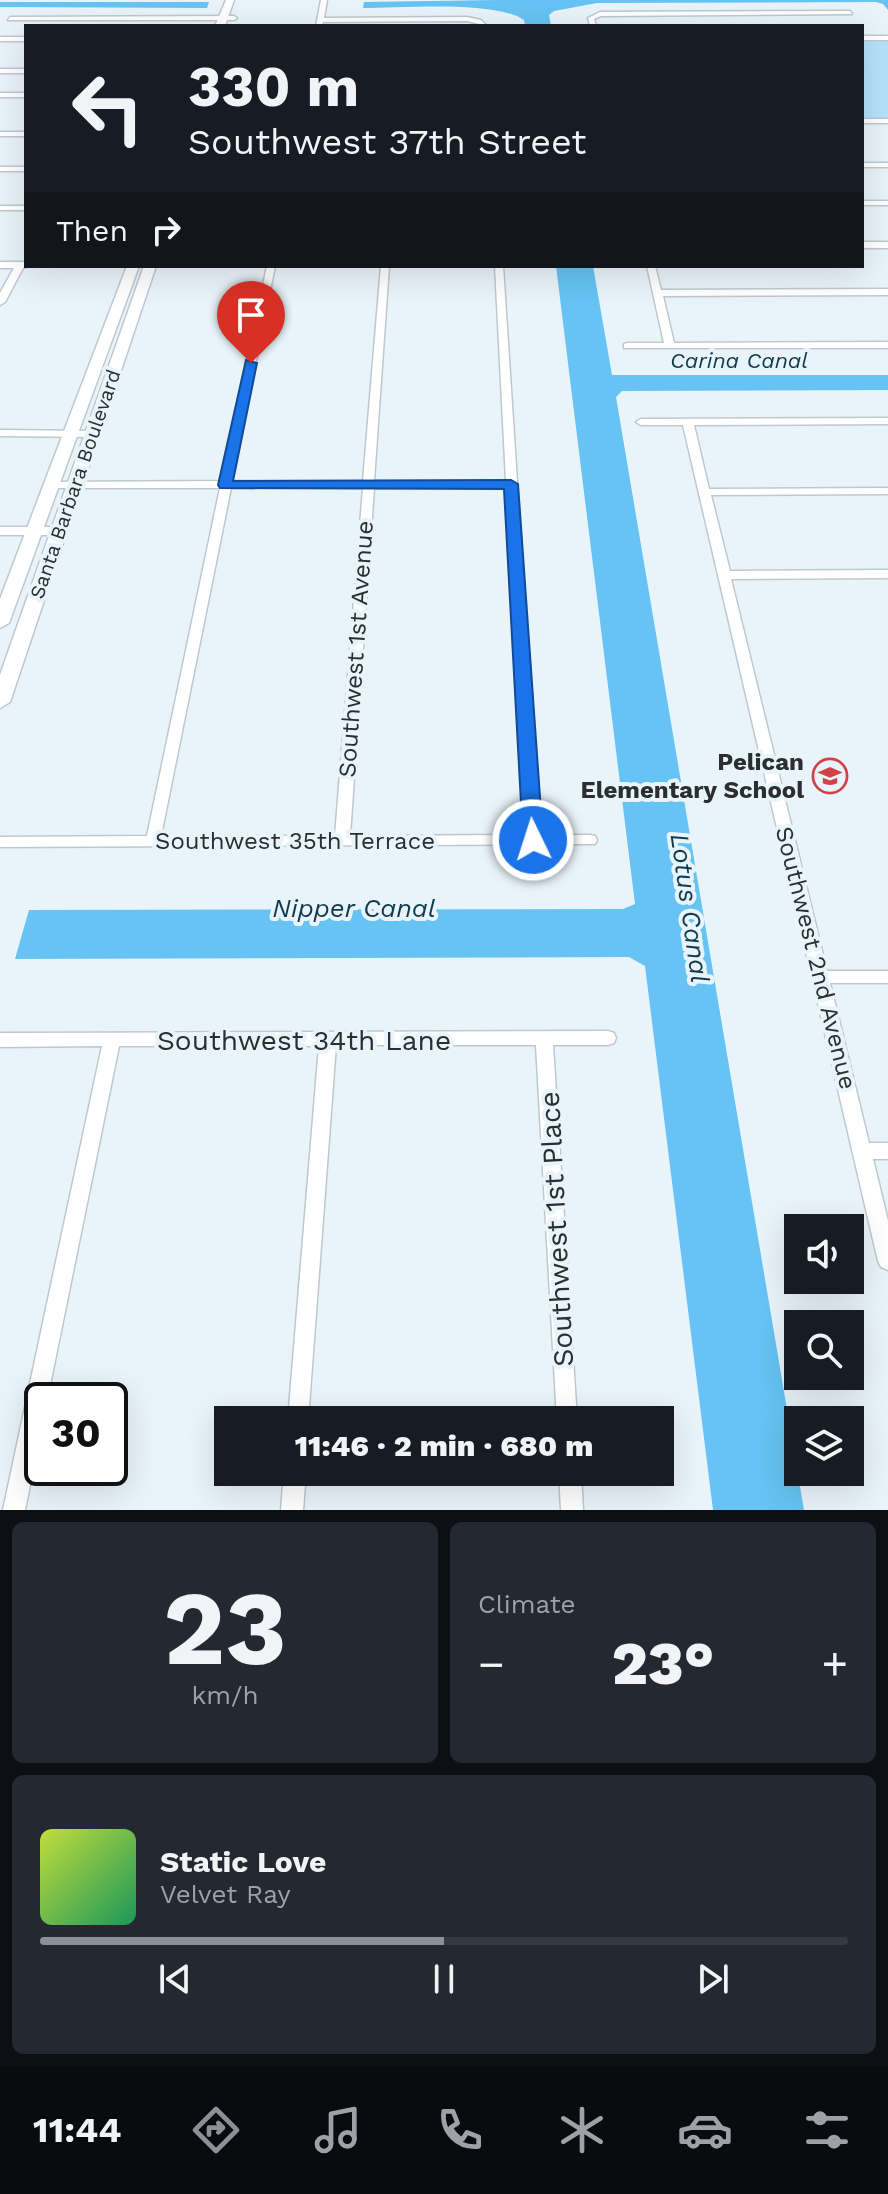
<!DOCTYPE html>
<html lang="en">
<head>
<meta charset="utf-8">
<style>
  :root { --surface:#171b24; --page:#242831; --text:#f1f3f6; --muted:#9ea1a6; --line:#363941; --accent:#8c9099 }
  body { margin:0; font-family:"Work Sans",sans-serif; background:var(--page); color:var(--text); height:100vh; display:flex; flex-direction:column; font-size:30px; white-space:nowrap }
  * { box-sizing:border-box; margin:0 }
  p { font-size:26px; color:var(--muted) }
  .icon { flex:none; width:44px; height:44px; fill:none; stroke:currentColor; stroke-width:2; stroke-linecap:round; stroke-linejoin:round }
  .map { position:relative; height:1510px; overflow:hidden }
  .details { display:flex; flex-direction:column; gap:12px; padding:12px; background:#0d0f14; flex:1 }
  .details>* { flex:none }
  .banner { position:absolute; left:24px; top:24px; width:840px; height:244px; border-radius:0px; box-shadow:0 8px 32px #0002; background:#171b24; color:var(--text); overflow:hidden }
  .buttons { position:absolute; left:784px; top:1214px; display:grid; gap:16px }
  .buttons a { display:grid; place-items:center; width:80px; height:80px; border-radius:0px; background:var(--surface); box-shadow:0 8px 32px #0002; font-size:40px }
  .speed { position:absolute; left:24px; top:1382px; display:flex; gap:16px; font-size:40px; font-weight:700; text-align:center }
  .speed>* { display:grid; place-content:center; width:104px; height:104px; border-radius:50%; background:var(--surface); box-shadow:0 8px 32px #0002; line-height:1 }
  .speed .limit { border:4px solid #111; border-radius:12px; background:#fff; color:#111 }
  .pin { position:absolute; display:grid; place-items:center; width:68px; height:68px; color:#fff; margin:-82px -34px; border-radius:50% 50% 50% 0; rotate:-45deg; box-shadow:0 0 8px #0007 }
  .pin .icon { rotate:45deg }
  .me { position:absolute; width:88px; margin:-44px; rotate:356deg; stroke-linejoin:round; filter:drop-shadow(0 0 6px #0008) }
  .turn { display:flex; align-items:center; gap:28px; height:168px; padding:0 32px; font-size:36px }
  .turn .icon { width:104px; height:104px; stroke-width:2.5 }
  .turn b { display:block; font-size:56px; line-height:68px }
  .then { display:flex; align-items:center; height:76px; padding:0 32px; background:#0003; gap:16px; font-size:30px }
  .big { font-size:60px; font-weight:800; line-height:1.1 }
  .details .card { flex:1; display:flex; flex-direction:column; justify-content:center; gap:12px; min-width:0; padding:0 28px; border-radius:12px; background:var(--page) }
  .details .dial { align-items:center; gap:0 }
  .dial b { font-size:104px; line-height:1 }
  .song { display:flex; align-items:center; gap:24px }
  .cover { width:96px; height:96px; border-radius:12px; background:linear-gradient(135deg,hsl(70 70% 55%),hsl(150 70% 35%)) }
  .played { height:8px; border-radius:4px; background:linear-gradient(90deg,var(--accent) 50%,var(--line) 50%) }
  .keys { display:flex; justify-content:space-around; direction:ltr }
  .heat { display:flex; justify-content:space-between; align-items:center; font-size:44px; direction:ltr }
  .details .tiles { flex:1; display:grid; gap:12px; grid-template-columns:1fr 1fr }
  .card:last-child { grid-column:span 2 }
  .trip { position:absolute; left:214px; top:1406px; width:460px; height:80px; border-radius:0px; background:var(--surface); box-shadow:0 8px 32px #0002; font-weight:800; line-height:80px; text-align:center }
  .dock { display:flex; height:128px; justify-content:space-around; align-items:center; background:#090b0e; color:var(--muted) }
  .dock .icon { width:56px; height:56px }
  .dock .on { color:var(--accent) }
  .dock b { font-size:36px; color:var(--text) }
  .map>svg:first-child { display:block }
</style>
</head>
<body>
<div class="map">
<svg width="888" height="1510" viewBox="0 0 888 1510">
  <rect width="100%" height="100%" fill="#e9f4fa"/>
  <path fill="#b5e2fb" d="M862,38H888V121H862Z"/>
  <path fill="#66c3f3" d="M496,0H888V10L883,4L876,2L597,3L554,11L549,15L551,26H525L524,20C495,0 401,8 363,8L364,2Z
    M0,2H209L207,8L0,7Z
    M556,266H593L612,375H888V390L622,391L616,397L804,1510H713L645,966L629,957L15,959L29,910L623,909L635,904Z"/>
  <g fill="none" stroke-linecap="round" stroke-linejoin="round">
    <g stroke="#bec9cf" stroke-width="3">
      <path id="minor" d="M321,0H327L324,18L467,17L481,20L487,26L467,21L323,22L322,26H316Z
        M850,11L852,14L601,16L594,19L596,26H590L588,18L600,12Z
        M10,17L234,16L237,18L234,20H8Z
        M862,36H888V40H862Z
        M0,37H26V41H0Z
        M0,69H26V73H0Z
        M0,93H26V97H0Z
        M862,119H888V123H862Z
        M0,132H26V136H0Z
        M862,163H888V167H862Z
        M0,167H26V171H0Z
        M862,201H888V205H862Z
        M0,206H26V210H0Z
        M862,242H888V248H862Z
        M0,262H26V266H30L23,268L5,302L0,305V293L14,268H0Z
        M267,266H275L232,481H363L381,266H389L374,481H506L495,266H503L540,835H590L595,836L597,840L595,844L0,847V837L147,836L220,488H51L45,485L51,482L221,481ZM507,487L525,835L350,836L374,488ZM231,488H363L335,836H161Z
        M647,266H655L661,290L888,289V295L663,296L674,343L888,342V348H624V344L627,343H664Z
        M888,418V424L694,425L709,489L888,488V494L711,495L730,571L888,570V578L731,579L827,971H888V983H830L869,1143H888V1159H873L888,1221V1270L881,1267L878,1261L683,425H641L636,422L641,419Z
        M0,430L93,431L98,434L93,437L0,436Z
        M0,527H59L65,531L59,535H0Z
        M608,1031L614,1033L616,1038L614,1043L608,1045H553L577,1420H557L536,1045H336L308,1420H288L319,1046H119L47,1400H42V1426L25,1510H3L102,1046L0,1047V1033Z
        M284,1472H306L303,1510H281Z
        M559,1472H581L583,1510H561Z"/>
    </g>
    <g stroke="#bec9cf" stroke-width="3">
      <path id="secondary" d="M226,0H234L225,26H215Z
        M127,266H139L9,623L0,628V599Z
        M144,266H156L10,702L0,708V675Z"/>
    </g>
    <use href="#minor" fill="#fff" fill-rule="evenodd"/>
    <use href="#secondary" fill="#fff" fill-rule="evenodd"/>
  </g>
  <path fill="#1a73e8" stroke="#114b97" stroke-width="2" d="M246,360L257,363L233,481L511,480L518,484L543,840L540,844L533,846L523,840L504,489L220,488L218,485Z"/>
  <defs>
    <g id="school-ring" transform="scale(1.8)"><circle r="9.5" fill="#e9f4fa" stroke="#d14147" stroke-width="1.5"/><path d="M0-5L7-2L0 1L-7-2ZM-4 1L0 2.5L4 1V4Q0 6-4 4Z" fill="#d14147"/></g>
  </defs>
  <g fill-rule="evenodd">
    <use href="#school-ring" x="830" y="776"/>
  </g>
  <g text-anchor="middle" stroke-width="8" stroke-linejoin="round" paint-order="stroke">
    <g font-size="20" fill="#2a2e31" stroke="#e9f4fa">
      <text transform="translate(75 484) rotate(-71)" y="7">Santa Barbara Boulevard</text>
    </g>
    <g font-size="22" font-style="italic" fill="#0f394c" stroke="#e9f4fa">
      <text x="739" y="368">Carina Canal</text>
    </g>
    <g font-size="24" fill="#2a2e31" stroke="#e9f4fa">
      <text transform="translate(356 649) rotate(-86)" y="8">Southwest 1st Avenue</text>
      <text x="295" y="849">Southwest 35th Terrace</text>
      <text transform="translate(816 958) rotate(76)" y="8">Southwest 2nd Avenue</text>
    </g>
    <g font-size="24" font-weight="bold" fill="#2a2e31" stroke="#e9f4fa" text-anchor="end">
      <text x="804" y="770">Pelican<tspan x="804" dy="28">Elementary School</tspan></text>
    </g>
    <g font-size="26" font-style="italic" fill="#0f394c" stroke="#e9f4fa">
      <text x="354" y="917">Nipper Canal</text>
      <text transform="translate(690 908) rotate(82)" y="9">Lotus Canal</text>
    </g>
    <g font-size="28" fill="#2a2e31" stroke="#e9f4fa">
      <text x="304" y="1050">Southwest 34th Lane</text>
      <text transform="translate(556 1229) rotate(-93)" y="10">Southwest 1st Place</text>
    </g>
  </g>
</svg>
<div class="buttons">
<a><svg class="icon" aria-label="sound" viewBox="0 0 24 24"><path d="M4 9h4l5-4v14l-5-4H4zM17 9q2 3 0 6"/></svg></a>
<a><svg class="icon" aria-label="search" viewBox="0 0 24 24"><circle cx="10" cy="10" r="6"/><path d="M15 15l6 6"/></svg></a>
<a><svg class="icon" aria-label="layers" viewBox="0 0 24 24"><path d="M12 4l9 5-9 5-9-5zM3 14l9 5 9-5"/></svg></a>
</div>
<div class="speed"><div class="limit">30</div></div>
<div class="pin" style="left:251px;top:363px;background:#d93025"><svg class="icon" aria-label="arrive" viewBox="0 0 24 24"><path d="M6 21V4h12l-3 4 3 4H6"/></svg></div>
<svg class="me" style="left:533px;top:840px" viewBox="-20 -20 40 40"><circle r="17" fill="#1a73e8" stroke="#fff" stroke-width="3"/><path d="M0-11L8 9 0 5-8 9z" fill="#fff"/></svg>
<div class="trip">11:46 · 2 min · 680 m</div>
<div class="banner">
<div class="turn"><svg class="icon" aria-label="left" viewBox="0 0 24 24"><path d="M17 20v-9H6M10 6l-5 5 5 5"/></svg><div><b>330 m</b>Southwest 37th Street</div></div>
<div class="then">Then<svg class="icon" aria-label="right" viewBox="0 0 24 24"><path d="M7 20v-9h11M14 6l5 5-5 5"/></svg></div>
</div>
</div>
<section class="details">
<div class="tiles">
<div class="card dial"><b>23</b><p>km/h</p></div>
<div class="card"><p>Climate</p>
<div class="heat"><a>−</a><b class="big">23°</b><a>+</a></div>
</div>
<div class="card">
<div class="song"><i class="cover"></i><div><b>Static Love</b><p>Velvet Ray</p></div></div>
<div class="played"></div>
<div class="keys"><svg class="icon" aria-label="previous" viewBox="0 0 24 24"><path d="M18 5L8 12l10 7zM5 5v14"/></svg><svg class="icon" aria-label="pause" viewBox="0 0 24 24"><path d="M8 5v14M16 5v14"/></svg><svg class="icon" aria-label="next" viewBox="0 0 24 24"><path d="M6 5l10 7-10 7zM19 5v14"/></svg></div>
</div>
</div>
</section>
<nav class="dock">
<b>11:44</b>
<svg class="icon on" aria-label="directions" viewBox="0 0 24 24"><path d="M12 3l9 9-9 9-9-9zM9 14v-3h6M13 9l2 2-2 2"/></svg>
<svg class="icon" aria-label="music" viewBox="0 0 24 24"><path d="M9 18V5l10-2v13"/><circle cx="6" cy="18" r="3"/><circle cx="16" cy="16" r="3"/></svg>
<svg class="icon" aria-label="phone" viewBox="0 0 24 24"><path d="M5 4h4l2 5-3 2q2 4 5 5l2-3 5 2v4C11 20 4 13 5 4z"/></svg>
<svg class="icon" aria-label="climate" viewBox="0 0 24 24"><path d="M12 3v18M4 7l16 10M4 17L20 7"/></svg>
<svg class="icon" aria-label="car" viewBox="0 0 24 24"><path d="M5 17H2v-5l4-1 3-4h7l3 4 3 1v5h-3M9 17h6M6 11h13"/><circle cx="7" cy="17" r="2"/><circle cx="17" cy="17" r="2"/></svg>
<svg class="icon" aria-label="filters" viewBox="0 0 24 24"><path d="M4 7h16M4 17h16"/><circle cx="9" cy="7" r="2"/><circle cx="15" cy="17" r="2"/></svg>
</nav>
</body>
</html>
